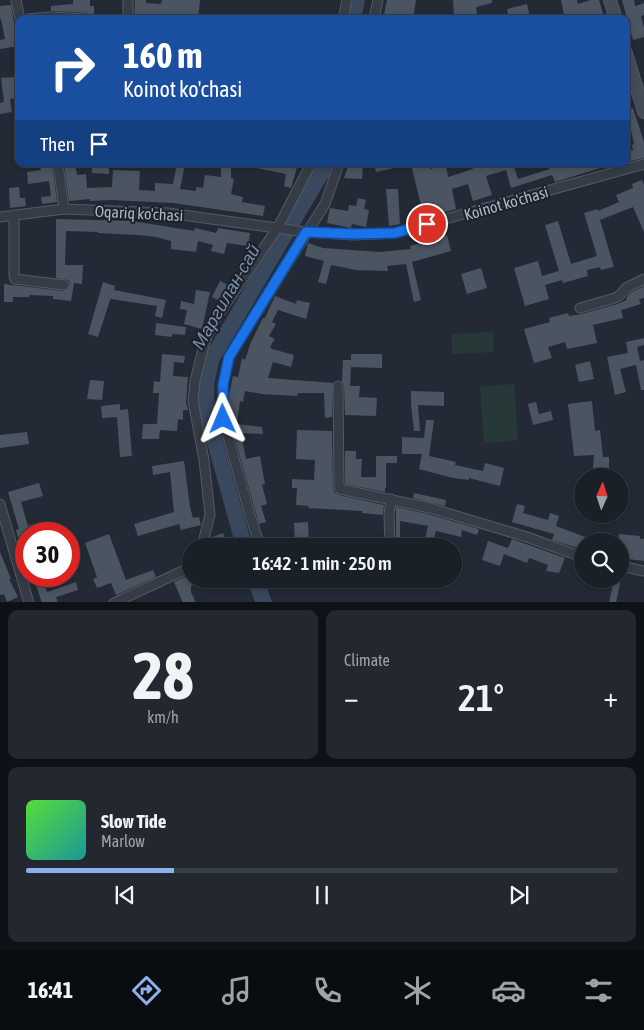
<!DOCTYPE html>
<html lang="en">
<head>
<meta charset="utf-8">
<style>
  :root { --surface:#1a2028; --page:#232830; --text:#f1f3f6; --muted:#9fa3a8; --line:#383e45; --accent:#8cb0eb }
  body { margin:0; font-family:"Asap Condensed",sans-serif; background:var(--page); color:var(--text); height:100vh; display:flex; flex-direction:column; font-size:19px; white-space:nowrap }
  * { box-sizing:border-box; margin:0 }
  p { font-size:16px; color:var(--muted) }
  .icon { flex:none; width:28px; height:28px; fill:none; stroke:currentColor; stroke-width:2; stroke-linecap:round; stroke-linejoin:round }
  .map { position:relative; height:602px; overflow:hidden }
  .panel { display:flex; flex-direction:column; gap:8px; padding:8px; background:#0e1216; flex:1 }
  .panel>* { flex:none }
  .guide { position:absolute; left:15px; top:15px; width:615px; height:152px; border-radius:10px; box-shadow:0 2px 8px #0003,0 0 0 1px var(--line); background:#1a4fa0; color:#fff; overflow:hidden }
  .needle { width:32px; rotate:3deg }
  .buttons { position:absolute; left:574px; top:468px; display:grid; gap:10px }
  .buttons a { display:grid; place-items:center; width:55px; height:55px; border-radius:50%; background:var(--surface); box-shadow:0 2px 8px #0003,0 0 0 1px var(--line); font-size:25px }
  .speed { position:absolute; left:15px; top:522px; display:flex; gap:10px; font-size:25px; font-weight:700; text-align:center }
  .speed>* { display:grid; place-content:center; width:65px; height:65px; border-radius:50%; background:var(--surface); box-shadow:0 2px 8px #0003,0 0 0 1px var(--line); line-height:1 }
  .speed .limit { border:8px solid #d22; background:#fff; color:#111 }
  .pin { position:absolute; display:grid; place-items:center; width:42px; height:42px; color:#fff; margin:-21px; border:2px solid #fff; border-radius:50%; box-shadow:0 1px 5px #0007 }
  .me { position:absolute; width:55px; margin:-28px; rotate:359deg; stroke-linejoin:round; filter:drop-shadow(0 0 4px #0008) }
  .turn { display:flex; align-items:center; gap:18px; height:105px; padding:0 25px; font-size:22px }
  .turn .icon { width:65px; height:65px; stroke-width:2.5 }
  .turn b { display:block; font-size:35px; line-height:42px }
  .then { display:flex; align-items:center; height:48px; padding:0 25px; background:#0003; gap:10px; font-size:19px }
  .big { font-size:38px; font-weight:600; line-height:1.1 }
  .panel .card { flex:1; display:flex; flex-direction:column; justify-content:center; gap:8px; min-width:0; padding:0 18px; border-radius:10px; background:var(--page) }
  .panel .dial { align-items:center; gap:0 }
  .dial b { font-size:65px; line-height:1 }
  .song { display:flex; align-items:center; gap:15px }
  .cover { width:60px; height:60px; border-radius:8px; background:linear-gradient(135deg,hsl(110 70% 55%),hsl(180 70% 35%)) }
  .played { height:5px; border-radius:2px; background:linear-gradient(90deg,var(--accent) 25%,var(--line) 25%) }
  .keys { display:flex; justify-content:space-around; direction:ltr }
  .heat { display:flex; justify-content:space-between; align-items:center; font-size:28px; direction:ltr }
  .panel .tiles { flex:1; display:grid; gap:8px; grid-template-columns:1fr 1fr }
  .card:last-child { grid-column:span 2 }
  .trip { position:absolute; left:182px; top:538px; width:280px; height:50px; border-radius:25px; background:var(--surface); box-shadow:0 2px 8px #0003,0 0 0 1px var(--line); font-weight:600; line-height:50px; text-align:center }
  .menu { display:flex; height:80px; justify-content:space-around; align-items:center; background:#0a0d10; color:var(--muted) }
  .menu .icon { width:35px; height:35px }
  .menu .current { color:var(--accent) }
  .menu b { font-size:22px; color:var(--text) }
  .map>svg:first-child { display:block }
</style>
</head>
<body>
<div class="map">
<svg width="644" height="603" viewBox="0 0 644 603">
  <rect width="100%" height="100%" fill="#232a35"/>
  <path fill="#273838" d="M493,332L494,352L452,354L451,334Z
    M514,384L518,440L484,443L480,387Z"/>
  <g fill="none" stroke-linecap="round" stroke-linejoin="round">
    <path stroke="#39485d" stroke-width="16" d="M353,19L357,0
      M244,546L207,413L206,384L212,358L322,172L324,164
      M255,579L264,603"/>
  </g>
  <path fill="#4b5461" d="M73,0H90V6H94V18L87,13L51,11V6L73,4Z
    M135,0H146V3L161,4L162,0H200L198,19H134Z
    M387,0H416L413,19H404V17L384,14Z
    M453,0H492V3L476,7L477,14L454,16Z
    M561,0H577L578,4L591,0H599L604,17L567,19L566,14L564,15Z
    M622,0H634L635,6L644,3V15L641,16L644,28V37L633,40Z
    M527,4L530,17L509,19L507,9Z
    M11,5L18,46L0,49V40L5,39L1,19H0V6Z
    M15,77L17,98L10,99L12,112L0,114V103L4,102L1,78Z
    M633,108L644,142V158L626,162V151L633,150L632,145L634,144L629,122L626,123V109Z
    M39,164H52L57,202L42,204L41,197L51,196L49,181L28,184L27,172L41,170Z
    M64,164H75L77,175L86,174L87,188L112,187L113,170L140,171L139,190L155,191V183L173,184L177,164H185L180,189L196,191V187L203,188L205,175L221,177V164H231V178L234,179L231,194L243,197L242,202L265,206L263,216L173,203L111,200L90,201V199L69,201Z
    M92,164H109V174L92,173Z
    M251,164H275L290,166V164H298L291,188L284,186L286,174L251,167Z
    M349,164H363L362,179L344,178Z
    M374,164H398L399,167L376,172Z
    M411,164H430V169L446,165L448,177L473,169L472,167L483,164H519V165L514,167L518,179L550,169L548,164L610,165L555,182L552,175L511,188L506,170L486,176L492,195L473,201L468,184L452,189L456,209L424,218Z
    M642,180L644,185V232L633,207L600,220L614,267L601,270L600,267L587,270L588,276L563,283L562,280L545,285L549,299L525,306L514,268L538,261L542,276L559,271L545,225L558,221L571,264L597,256L584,213L597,209L598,211L619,202L616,195L633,188L632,184Z
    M19,187L20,198H25L26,206L10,208L9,188Z
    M386,189H398L400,224L389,226Z
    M358,198L366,200L364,209L369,210L366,227L352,224L351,228L327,223L330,208L348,211L349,205L356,206Z
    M56,219L132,221L194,231L195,228L216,233L218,228L250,233L248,246L227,243L224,254L211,251L213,245L198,241L196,252L171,249V241L156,237L138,235L98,233V232L66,231L65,265H83L82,284L74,283L71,301L53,299V296L29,295V297H13V302H4V284L63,291L69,288L70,283L68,280L56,278Z
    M447,235L451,251L412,262L421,300L414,302L406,264L387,266L388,271L356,270L331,265L326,284L318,282L324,261L305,256L308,243L323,248L380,252L411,249L410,246Z
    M481,268L487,288L467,294L461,274Z
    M220,281L228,285L220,301L212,297Z
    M103,282L115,286L114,290L166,300L162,318L155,316L157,306L111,299L110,300L98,337L88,334Z
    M644,286V298L639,299L641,304L621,310L623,318L593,325L597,343L567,349L565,342L548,347L552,358L534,363L524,329L550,322L549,318L568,313L569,316L582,314L617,304L627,300L626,298L630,293Z
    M196,290L210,292L202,329L184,324L187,310L180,309L181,301L194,304Z
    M275,296L296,304L297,300L310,303L306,319L278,310L272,322L276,324L269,336L275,339L270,347L272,349L294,355L291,367L273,362L268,378L333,383L332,417L325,418L324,393H298L297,396L262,394L245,391L243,402L240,401L237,424L262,427L263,434L241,433L246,459L260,456L265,484L262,485L267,504L261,506L266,522L259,524L229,418V395L233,376L238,377L242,358L245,360L251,342L263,318H265Z
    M156,323L186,327L185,335L172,334V337L155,335Z
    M644,338V345L637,347L640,361L644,360V390H641L636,365L620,369L626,392L615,395L607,357L628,353L626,342Z
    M162,354L185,356L184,363L174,362L173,376L188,377L186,403L188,410H183V420L178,419L177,431L160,430L159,439H142L143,424H157L159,393H153L154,381L160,382Z
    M351,354H382V368L351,367L350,386H360L359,397L377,398L376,416L345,415L344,386L342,381L343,360H351Z
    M590,361L594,379L579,382L575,365Z
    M90,380L104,381L102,400L87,399Z
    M411,391L444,392V406L418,405L420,431H414L411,404Z
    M592,401L595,431L600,430L603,457H609V468H593L594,455L574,456L568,404Z
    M536,402L539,414L551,411L553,420L533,425L528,404Z
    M120,404V410L128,409L132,456L120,457L117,417L102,418L101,406Z
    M426,420H434L429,456L456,462L455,465L483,471L485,463L504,468L500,486L469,478V480L453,478L419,469L422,454H402V437L424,438Z
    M297,430L332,431L333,487L334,492L339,495L384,505L383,515L362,513V511L308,508L309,506L296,505L297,488H292V479L314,480L315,460L296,459Z
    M27,432L29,444L0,448V435Z
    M345,451H356V459H362L361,477H376V456H397V463H386V488H385V492L345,484Z
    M184,461L190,507L193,518L199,517L201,525L181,530L179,524L138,536L134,524L174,512L170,472L153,475L152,466Z
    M39,483L43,496L21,502L28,526L37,523L40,534H26V539L19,541L16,530L19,529L8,492Z
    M414,493L446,500L445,506L413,498Z
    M517,504L525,506L523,513L548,520L550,513L559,516L556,526L585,537L581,549L552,540L554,534L512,522Z
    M396,507L428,514L479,529L477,535L462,530L461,537L436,531L432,545L424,543L428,526L400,521V541H396Z
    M308,522L309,546H295L294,523Z
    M223,533L228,546H208L210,538Z
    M109,534L126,580L153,570L156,577L116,595L111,583L97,588L93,579L97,577L85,543Z
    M619,534L640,536V539H644V561L620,558V541H618Z
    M512,539L565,558L559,573L546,571L548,565L529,558L527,563L504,554L500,566L482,560L488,541L508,548Z
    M0,552L11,579H9L18,597L7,602L4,594L0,595Z
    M191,574V579H209L191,586V592L196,603H183L174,582Z
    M33,576H42L47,592L76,582L78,590L56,597L58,603H42Z
    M614,579H621L616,603H609Z"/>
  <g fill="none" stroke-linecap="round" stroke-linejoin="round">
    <g stroke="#535a64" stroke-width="11">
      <path id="street" d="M16,0L20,19
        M27,19L50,17L87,19
        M128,19V0
        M343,19L347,0
        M374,19L378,0
        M58,164L64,209
        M14,215V276L15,279L64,285
        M0,217L64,209L168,213L306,232L354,235L395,233L644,164
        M580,308L615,298L620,295L626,288L644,279
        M338,386L339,487L340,489L430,508L527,537L582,557
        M0,504L29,603
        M202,546L210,515L204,460L193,401L195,381L205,341L215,320L278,227L311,164
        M260,546L250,515L223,419V385L229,357L325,204L339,164
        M390,546L389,516L391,499
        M620,566L644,571
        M114,603L191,567"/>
    </g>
    <g stroke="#535a64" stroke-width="14">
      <path id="secondary" d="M610,0L616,19
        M626,53L644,112"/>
    </g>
    <use href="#street" stroke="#363c46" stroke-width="9"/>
    <use href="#secondary" stroke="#444c58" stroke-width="12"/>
  </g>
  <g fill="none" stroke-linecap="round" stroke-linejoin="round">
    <g stroke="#114b97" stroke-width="12">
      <path id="route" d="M223,419V385L229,357L306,232L354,234L395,233L427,224"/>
    </g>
    <use href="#route" stroke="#1a73e8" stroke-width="9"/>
  </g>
  <g text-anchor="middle" stroke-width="4" stroke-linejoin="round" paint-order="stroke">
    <g font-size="16" fill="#b0b7c2" stroke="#1b212b">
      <text transform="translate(506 203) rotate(-16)" y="6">Koinot ko'chasi</text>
      <text transform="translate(139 213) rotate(3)" y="6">Oqariq ko'chasi</text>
    </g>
    <g font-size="18" font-style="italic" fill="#7c8ea8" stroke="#1b212b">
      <text transform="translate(226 297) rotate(-60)" y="6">Маргилан-сай</text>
    </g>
  </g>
</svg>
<div class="buttons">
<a><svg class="needle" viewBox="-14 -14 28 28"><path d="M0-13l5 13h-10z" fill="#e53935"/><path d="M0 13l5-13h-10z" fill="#9fa3a8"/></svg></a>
<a><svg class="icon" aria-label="search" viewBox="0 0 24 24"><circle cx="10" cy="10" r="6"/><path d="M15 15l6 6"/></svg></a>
</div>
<div class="speed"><div class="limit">30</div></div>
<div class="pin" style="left:427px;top:224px;background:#d93025"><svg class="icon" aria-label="arrive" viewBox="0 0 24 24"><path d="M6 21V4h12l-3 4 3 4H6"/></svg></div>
<svg class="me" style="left:223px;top:419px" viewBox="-20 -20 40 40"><path d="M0-17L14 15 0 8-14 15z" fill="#1a73e8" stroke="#fff" stroke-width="4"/></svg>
<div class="trip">16:42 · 1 min · 250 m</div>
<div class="guide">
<div class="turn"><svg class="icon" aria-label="right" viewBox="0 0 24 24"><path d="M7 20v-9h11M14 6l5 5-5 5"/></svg><div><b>160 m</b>Koinot ko'chasi</div></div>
<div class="then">Then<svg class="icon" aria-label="arrive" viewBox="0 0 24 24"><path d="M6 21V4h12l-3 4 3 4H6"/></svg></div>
</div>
</div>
<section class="panel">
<div class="tiles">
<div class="card dial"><b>28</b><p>km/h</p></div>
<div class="card"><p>Climate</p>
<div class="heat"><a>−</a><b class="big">21°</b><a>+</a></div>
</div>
<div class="card">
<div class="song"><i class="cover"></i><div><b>Slow Tide</b><p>Marlow</p></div></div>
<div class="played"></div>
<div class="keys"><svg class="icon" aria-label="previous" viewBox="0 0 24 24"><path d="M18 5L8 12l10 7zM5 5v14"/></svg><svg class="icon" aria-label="pause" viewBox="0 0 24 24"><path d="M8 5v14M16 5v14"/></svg><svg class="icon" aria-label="next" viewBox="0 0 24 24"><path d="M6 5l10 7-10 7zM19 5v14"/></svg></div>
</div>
</div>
</section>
<nav class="menu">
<b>16:41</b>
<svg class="icon current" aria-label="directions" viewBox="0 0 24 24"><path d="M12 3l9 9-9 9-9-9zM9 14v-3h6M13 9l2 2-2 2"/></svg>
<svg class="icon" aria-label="music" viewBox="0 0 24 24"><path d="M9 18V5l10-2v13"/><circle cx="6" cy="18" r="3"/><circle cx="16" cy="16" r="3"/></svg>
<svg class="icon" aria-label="phone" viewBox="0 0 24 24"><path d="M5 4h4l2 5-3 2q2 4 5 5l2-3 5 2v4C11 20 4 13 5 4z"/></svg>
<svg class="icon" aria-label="climate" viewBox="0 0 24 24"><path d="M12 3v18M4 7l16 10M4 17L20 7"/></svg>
<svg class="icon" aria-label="car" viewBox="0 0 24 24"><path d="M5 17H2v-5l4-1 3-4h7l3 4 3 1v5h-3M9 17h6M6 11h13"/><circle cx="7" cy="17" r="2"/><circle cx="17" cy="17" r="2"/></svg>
<svg class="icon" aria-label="filters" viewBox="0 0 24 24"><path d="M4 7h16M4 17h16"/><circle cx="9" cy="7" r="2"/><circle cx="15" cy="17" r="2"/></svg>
</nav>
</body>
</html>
